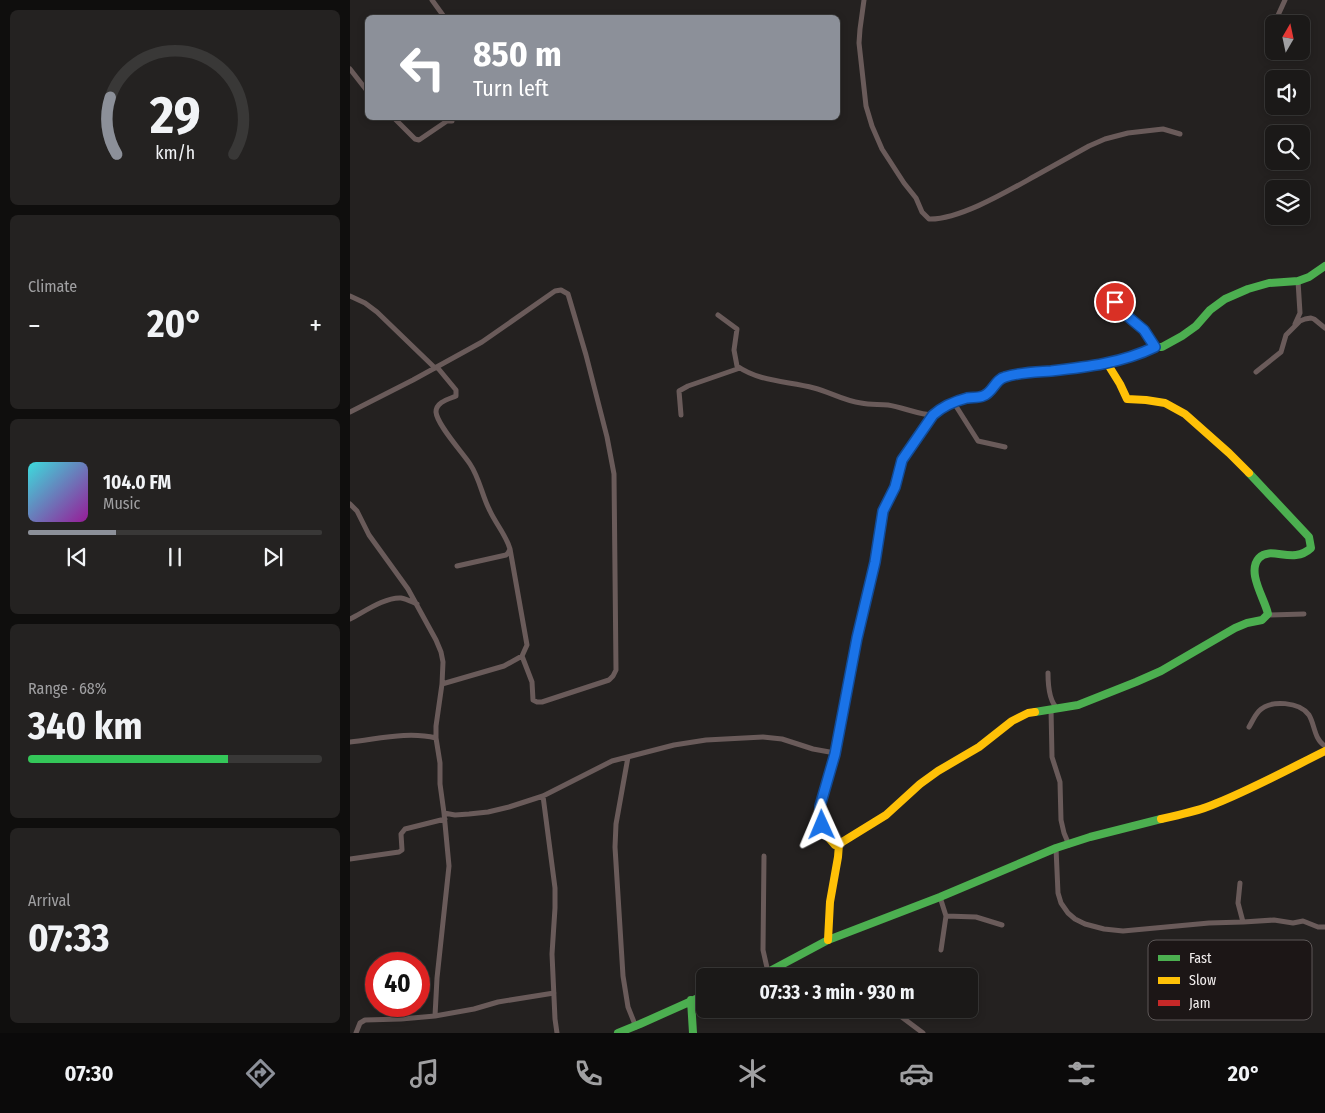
<!DOCTYPE html>
<html lang="en">
<head>
<meta charset="utf-8">
<style>
  :root { --surface:#1b1918; --page:#242221; --text:#f1f3f6; --muted:#a0a0a2; --line:#393837; --accent:#8c9099 }
  body { margin:0; font-family:"Fira Sans Condensed",sans-serif; background:var(--page); color:var(--text); height:100vh; display:flex; flex-direction:column; font-size:19px; white-space:nowrap }
  * { box-sizing:border-box; margin:0 }
  p { font-size:16px; color:var(--muted) }
  .icon { flex:none; width:28px; height:28px; fill:none; stroke:currentColor; stroke-width:2; stroke-linecap:round; stroke-linejoin:round }
  .map { position:relative; flex:1; overflow:hidden }
  .details { display:flex; flex-direction:column; gap:10px; padding:10px; background:#0f0e0d; width:350px }
  .details>* { flex:none }
  .banner { position:absolute; left:15px; top:15px; width:475px; height:105px; border-radius:8px; box-shadow:0 2px 8px #0003,0 0 0 1px var(--line); background:#8c9099; color:#fff; overflow:hidden }
  .needle { width:32px; rotate:9deg }
  .fabs { position:absolute; left:915px; top:15px; display:grid; gap:10px }
  .fabs a { display:grid; place-items:center; width:45px; height:45px; border-radius:8px; background:var(--surface); box-shadow:0 2px 8px #0003,0 0 0 1px var(--line); font-size:25px }
  .speed { position:absolute; left:15px; top:952px; display:flex; gap:10px; font-size:25px; font-weight:700; text-align:center }
  .speed>* { display:grid; place-content:center; width:65px; height:65px; border-radius:50%; background:var(--surface); box-shadow:0 2px 8px #0003,0 0 0 1px var(--line); line-height:1 }
  .speed .limit { border:8px solid #d22; background:#fff; color:#111 }
  .pin { position:absolute; display:grid; place-items:center; width:42px; height:42px; color:#fff; margin:-21px; border:2px solid #fff; border-radius:50%; box-shadow:0 1px 5px #0007 }
  .me { position:absolute; width:55px; margin:-28px; rotate:359deg; stroke-linejoin:round; filter:drop-shadow(0 0 4px #0008) }
  .turn { display:flex; align-items:center; gap:18px; height:105px; padding:0 25px; font-size:22px }
  .turn .icon { width:65px; height:65px; stroke-width:2.5 }
  .turn b { display:block; font-size:35px; line-height:42px }
  .big { font-size:38px; font-weight:700; line-height:1.1 }
  .details .widget { flex:1; display:flex; flex-direction:column; justify-content:center; gap:8px; min-width:0; padding:0 18px; border-radius:8px; background:var(--page) }
  .details .dial { align-items:center; gap:0 }
  .dial svg { height:130px; overflow:visible; fill:none; stroke:var(--line); stroke-width:7; stroke-linecap:round; text-anchor:middle }
  .dial text { fill:var(--text); stroke:none }
  .song { display:flex; align-items:center; gap:15px }
  .cover { width:60px; height:60px; border-radius:8px; background:linear-gradient(135deg,hsl(180 70% 55%),hsl(300 70% 35%)) }
  .played { height:5px; border-radius:2px; background:linear-gradient(90deg,var(--accent) 30%,var(--line) 30%) }
  .keys { display:flex; justify-content:space-around; direction:ltr }
  .heat { display:flex; justify-content:space-between; align-items:center; font-size:28px; direction:ltr }
  .charge { height:8px; border-radius:4px; background:linear-gradient(90deg,#34c759 68%,var(--line) 0) }
  .trip { position:absolute; left:346px; top:968px; width:282px; height:50px; border-radius:8px; background:var(--surface); box-shadow:0 2px 8px #0003,0 0 0 1px var(--line); font-weight:700; line-height:50px; text-align:center }
  .tabs { display:flex; height:80px; justify-content:space-around; align-items:center; background:#0b0a0a; color:var(--muted) }
  .tabs .icon { width:35px; height:35px }
  .tabs .current { color:var(--accent) }
  .tabs b { font-size:22px; color:var(--text) }
  main { display:flex; flex:1; min-height:0 }
  .map>svg:first-child { display:block }
</style>
</head>
<body>
<main>
<section class="details">
<div class="widget dial"><svg viewBox="0 0 100 80">
<path d="M14 69A42 42 0 1 1 86 69"/>
<path d="M14 69A42 42 0 0 1 10 34" stroke="#8c9099"/>
<text x="50" y="56" font-size="32" font-weight="700">29</text>
<text x="50" y="72" font-size="11">km/h</text>
</svg></div>
<div class="widget"><p>Climate</p>
<div class="heat"><a>−</a><b class="big">20°</b><a>+</a></div>
</div>
<div class="widget">
<div class="song"><i class="cover"></i><div><b>104.0 FM</b><p>Music</p></div></div>
<div class="played"></div>
<div class="keys"><svg class="icon" aria-label="previous" viewBox="0 0 24 24"><path d="M18 5L8 12l10 7zM5 5v14"/></svg><svg class="icon" aria-label="pause" viewBox="0 0 24 24"><path d="M8 5v14M16 5v14"/></svg><svg class="icon" aria-label="next" viewBox="0 0 24 24"><path d="M6 5l10 7-10 7zM19 5v14"/></svg></div>
</div>
<div class="widget"><p>Range · 68%</p><b class="big">340 km</b><div class="charge"></div></div>
<div class="widget"><p>Arrival</p><b class="big">07:33</b></div>
</section>
<div class="map">
<svg width="975" height="1033" viewBox="0 0 975 1033">
  <rect width="100%" height="100%" fill="#242120"/>
  <g fill="none" stroke-linecap="round" stroke-linejoin="round">
    <path stroke="#6a5b5a" stroke-width="5" d="M82,0L95,18
      M514,0L510,29L509,43L516,106L522,126L532,149L554,183L566,198L572,212L579,219C609,220 658,191 685,176C703,166 721,156 739,146L755,139L778,133L813,129L830,134
      M924,24L935,0
      M0,69L18,92
      M44,118L65,139L69,140L97,121H102
      M752,288L776,315L794,330L805,347
      M0,296L15,303L27,312L85,368
      M368,315L387,329L384,350L387,366C410,382 437,381 464,388C480,392 494,401 511,403C520,405 529,404 538,405C552,407 570,415 583,415
      M945,324L950,313L948,281
      M87,367L106,390V396C99,399 86,402 86,412C87,425 113,453 120,464C130,479 132,496 140,511C146,524 156,535 160,549L158,553L156,555L107,566
      M906,372L931,352L936,335L950,321L955,319L961,318L964,319L975,328
      M604,403L628,441L655,447
      M0,412L63,380L132,342L205,291L211,290L218,294L236,355L257,437L264,474L266,670L263,676L259,680L192,702H187L183,700L182,682L172,656L154,666L92,684
      M331,415L329,391L338,386L390,368
      M0,504L7,511L19,535L58,589L86,640L91,652L93,662L92,684L86,726V738L90,763V784L94,813L99,866L87,978L85,1016L51,1019L15,1020L10,1023L6,1033
      M160,549L177,645L172,656
      M917,615L954,614
      M0,619C14,612 35,597 51,598C57,599 62,602 67,604
      M698,673C698,684 699,702 708,709
      M701,709L702,757L710,782L711,820L714,833L719,845
      M899,727C902,722 905,715 909,711C921,699 950,702 959,715C965,725 964,739 975,746
      M0,742C28,739 58,731 86,738
      M278,757L266,824L265,847L273,976L278,1007L286,1027
      M193,796L205,888V908L202,954L205,1019L207,1033
      M94,813L105,815L119,814L138,812L159,807L193,796L262,761L324,745L356,740L413,737L432,739L463,749L485,753
      M706,848L708,893L711,903L718,913L725,919L735,924L754,929L773,931L859,923L893,922L924,920L943,923L953,921L968,927H975
      M414,856L413,950L418,972L429,976
      M0,859L49,852L52,850L51,834L55,829L95,819
      M890,883L888,903L893,922
      M590,897L596,916L626,917L652,925
      M591,950L596,916
      M541,1009L573,1033
      M85,1016L124,1009L148,1002L204,993"/>
    <path stroke="#4caf50" stroke-width="8" d="M666,374L765,362L791,354L805,347H812L832,336L846,326L860,310L875,299L898,289L919,283L948,281L959,277L975,266
      M685,712L728,705L786,682L811,671L885,628L897,623L912,620L918,614C915,599 896,572 909,558C921,545 943,565 961,548L959,537L899,473
      M405,976L418,972L478,940L590,897L706,848L740,837L811,819
      M341,1000L343,1033
      M268,1033L290,1024L355,995"/>
    <path stroke="#ffc107" stroke-width="8" d="M757,363L770,384L777,399L796,400L815,403L835,414L879,453L899,473
      M811,819C830,815 849,811 867,803C904,788 939,769 975,751
      M489,844L485,845L478,837L473,828L470,817V806L485,753L507,638L525,562L532,519
      M478,940L480,902L488,857L489,844L536,815L570,784L588,771L629,747L662,721L678,713L685,712"/>
    <path stroke="#c62828" stroke-width="8" d="M532,519L533,511L545,487L553,460L583,415L590,409L617,398L633,396L638,394L649,379L666,374"/>
  </g>
  <g fill="none" stroke-linecap="round" stroke-linejoin="round">
    <g stroke="#114b97" stroke-width="12">
      <path id="route" d="M472,825L470,815V806L485,754L507,638L525,562L533,511L545,487L552,460L583,415C592,407 605,401 617,398C622,397 628,398 633,396C643,393 645,379 655,377C670,372 686,372 701,371C737,367 772,363 805,347L794,330L776,315L765,302"/>
    </g>
    <use href="#route" stroke="#1a73e8" stroke-width="9"/>
  </g>
  <rect x="798" y="940" width="164" height="80" rx="8" fill="#1c1616" stroke="#5c5757" stroke-width="1"/>
  <rect x="808" y="955" width="22" height="6" fill="#4caf50"/>
  <rect x="808" y="977" width="22" height="7" fill="#ffc107"/>
  <rect x="808" y="1000" width="22" height="6" fill="#c62828"/>
  <g font-size="14" fill="#f2eeee">
    <text x="839" y="963">Fast</text>
    <text x="839" y="985">Slow</text>
    <text x="839" y="1008">Jam</text>
  </g>
</svg>
<div class="fabs">
<a><svg class="needle" viewBox="-14 -14 28 28"><path d="M0-13l5 13h-10z" fill="#e53935"/><path d="M0 13l5-13h-10z" fill="#a0a0a2"/></svg></a>
<a><svg class="icon" aria-label="sound" viewBox="0 0 24 24"><path d="M4 9h4l5-4v14l-5-4H4zM17 9q2 3 0 6"/></svg></a>
<a><svg class="icon" aria-label="search" viewBox="0 0 24 24"><circle cx="10" cy="10" r="6"/><path d="M15 15l6 6"/></svg></a>
<a><svg class="icon" aria-label="layers" viewBox="0 0 24 24"><path d="M12 4l9 5-9 5-9-5zM3 14l9 5 9-5"/></svg></a>
</div>
<div class="speed"><div class="limit">40</div></div>
<div class="pin" style="left:765px;top:302px;background:#d93025"><svg class="icon" aria-label="arrive" viewBox="0 0 24 24"><path d="M6 21V4h12l-3 4 3 4H6"/></svg></div>
<svg class="me" style="left:472px;top:825px" viewBox="-20 -20 40 40"><path d="M0-17L14 15 0 8-14 15z" fill="#1a73e8" stroke="#fff" stroke-width="4"/></svg>
<div class="trip">07:33 · 3 min · 930 m</div>
<div class="banner">
<div class="turn"><svg class="icon" aria-label="left" viewBox="0 0 24 24"><path d="M17 20v-9H6M10 6l-5 5 5 5"/></svg><div><b>850 m</b>Turn left</div></div>
</div>
</div>
</main>
<nav class="tabs">
<b>07:30</b>
<svg class="icon current" aria-label="directions" viewBox="0 0 24 24"><path d="M12 3l9 9-9 9-9-9zM9 14v-3h6M13 9l2 2-2 2"/></svg>
<svg class="icon" aria-label="music" viewBox="0 0 24 24"><path d="M9 18V5l10-2v13"/><circle cx="6" cy="18" r="3"/><circle cx="16" cy="16" r="3"/></svg>
<svg class="icon" aria-label="phone" viewBox="0 0 24 24"><path d="M5 4h4l2 5-3 2q2 4 5 5l2-3 5 2v4C11 20 4 13 5 4z"/></svg>
<svg class="icon" aria-label="climate" viewBox="0 0 24 24"><path d="M12 3v18M4 7l16 10M4 17L20 7"/></svg>
<svg class="icon" aria-label="car" viewBox="0 0 24 24"><path d="M5 17H2v-5l4-1 3-4h7l3 4 3 1v5h-3M9 17h6M6 11h13"/><circle cx="7" cy="17" r="2"/><circle cx="17" cy="17" r="2"/></svg>
<svg class="icon" aria-label="filters" viewBox="0 0 24 24"><path d="M4 7h16M4 17h16"/><circle cx="9" cy="7" r="2"/><circle cx="15" cy="17" r="2"/></svg>
<b>20°</b>
</nav>
</body>
</html>
